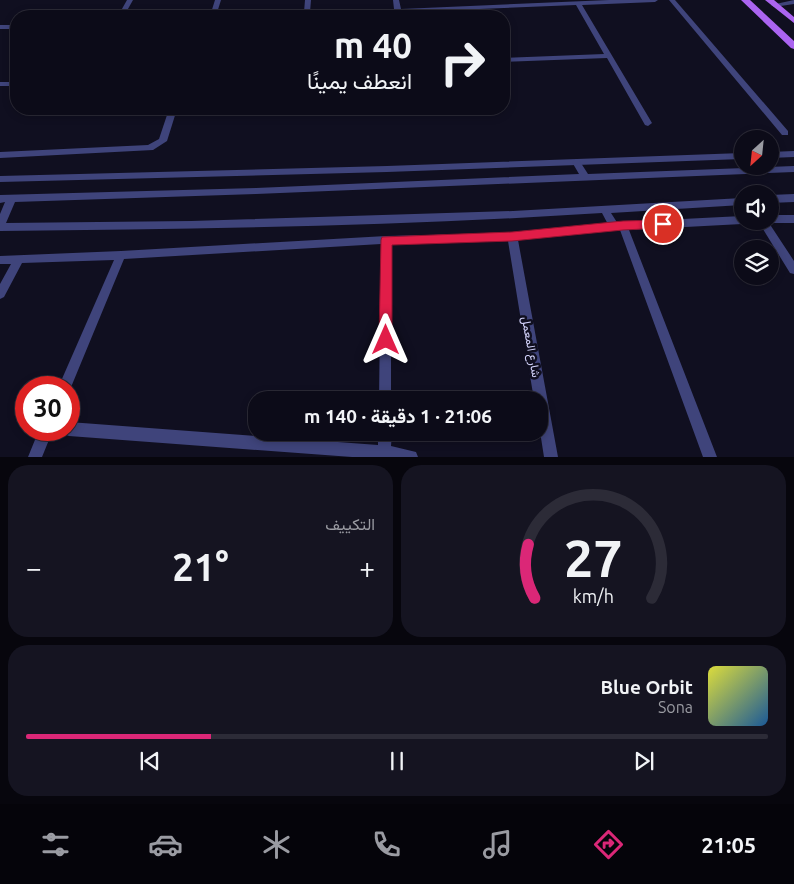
<!DOCTYPE html>
<html lang="ar">
<head>
<meta charset="utf-8">
<style>
  :root { --surface:#0c0b18; --page:#151421; --text:#f1f3f6; --muted:#9a9ba2; --line:#2c2b37; --accent:#db2777 }
  body { margin:0; font-family:Ubuntu,Vazirmatn,sans-serif; background:var(--page); color:var(--text); direction:rtl; height:100vh; display:flex; flex-direction:column; font-size:19px; white-space:nowrap }
  * { box-sizing:border-box; margin:0 }
  p { font-size:16px; color:var(--muted) }
  .icon { flex:none; width:28px; height:28px; fill:none; stroke:currentColor; stroke-width:2; stroke-linecap:round; stroke-linejoin:round }
  .map { position:relative; height:457px; overflow:hidden; direction:ltr }
  .panel { display:flex; flex-direction:column; gap:8px; padding:8px; background:#07060d; flex:1 }
  .panel>* { flex:none }
  .hud { position:absolute; left:10px; top:10px; width:500px; height:105px; border-radius:20px; box-shadow:0 2px 8px #0003,0 0 0 1px var(--line); direction:rtl; background:#0c0b18; color:var(--text); overflow:hidden }
  .needle { width:32px; rotate:207deg }
  .fabs { position:absolute; left:734px; top:130px; display:grid; gap:10px }
  .fabs a { display:grid; place-items:center; width:45px; height:45px; border-radius:50%; background:var(--surface); box-shadow:0 2px 8px #0003,0 0 0 1px var(--line); font-size:25px }
  .speed { position:absolute; left:15px; top:376px; display:flex; gap:10px; font-size:25px; font-weight:700; text-align:center }
  .speed>* { display:grid; place-content:center; width:65px; height:65px; border-radius:50%; background:var(--surface); box-shadow:0 2px 8px #0003,0 0 0 1px var(--line); line-height:1 }
  .speed .limit { border:8px solid #d22; background:#fff; color:#111 }
  .pin { position:absolute; display:grid; place-items:center; width:42px; height:42px; color:#fff; margin:-21px; border:2px solid #fff; border-radius:50%; box-shadow:0 1px 5px #0007 }
  .me { position:absolute; width:55px; margin:-28px; rotate:0deg; stroke-linejoin:round; filter:drop-shadow(0 0 4px #0008) }
  .turn { display:flex; align-items:center; gap:18px; height:105px; padding:0 15px; font-size:22px }
  .turn .icon { width:65px; height:65px; stroke-width:2.5 }
  .turn b { display:block; font-size:35px; line-height:42px }
  .big { font-size:38px; font-weight:700; line-height:1.1 }
  .panel .card { flex:1; display:flex; flex-direction:column; justify-content:center; gap:8px; min-width:0; padding:0 18px; border-radius:20px; background:var(--page) }
  .panel .dial { align-items:center; gap:0 }
  .dial svg { height:130px; overflow:visible; fill:none; stroke:var(--line); stroke-width:7; stroke-linecap:round; text-anchor:middle }
  .dial text { fill:var(--text); stroke:none }
  .song { display:flex; align-items:center; gap:15px }
  .cover { width:60px; height:60px; border-radius:8px; background:linear-gradient(135deg,hsl(60 70% 55%),hsl(210 70% 35%)) }
  .played { height:5px; border-radius:2px; background:linear-gradient(90deg,var(--accent) 25%,var(--line) 25%) }
  .keys { display:flex; justify-content:space-around; direction:ltr }
  .heat { display:flex; justify-content:space-between; align-items:center; font-size:28px; direction:ltr }
  .panel .tiles { flex:1; display:grid; gap:8px; grid-template-columns:1fr 1fr }
  .card:last-child { grid-column:span 2 }
  .trip { position:absolute; left:248px; top:391px; width:300px; height:50px; border-radius:20px; background:var(--surface); box-shadow:0 2px 8px #0003,0 0 0 1px var(--line); font-weight:700; line-height:50px; text-align:center; direction:rtl }
  .dock { display:flex; height:80px; justify-content:space-around; align-items:center; background:#05040a; color:var(--muted) }
  .dock .icon { width:35px; height:35px }
  .dock .on { color:var(--accent) }
  .dock b { font-size:22px; color:var(--text) }
  .map>svg:first-child { display:block }
</style>
</head>
<body>
<div class="map">
<svg width="794" height="457" viewBox="0 0 794 457">
  <rect width="100%" height="100%" fill="#100f20"/>
  <g fill="none" stroke-linecap="round" stroke-linejoin="round">
    <path fill="#3f447b" fill-rule="evenodd" d="M127,0H133L124,16H118Z
      M215,0H221L216,16H210Z
      M305,0H311L310,12L394,9L393,0H399L401,9L609,0H658L655,2L582,5L652,123L648,126L645,125L607,58L504,62V58L604,54L576,5L309,16H262L265,14L304,12Z
      M669,0H675L788,131V135H782Z
      M794,0V4L774,7L771,5Z
      M0,25H16V29H0Z
      M0,82H16V86H0Z
      M169,109H177L167,141L153,150L0,158V152L148,145L159,139Z
      M794,151V157L770,158V152Z
      M742,153V159L387,172L0,182V176L387,166Z
      M770,215H794V223H769L794,261V274L790,273L758,221H770Z
      M742,216V221H746L742,224L629,230L717,457H703L620,230L518,240L558,457H544L539,425V400H534L508,241L391,244V400H379L381,244L124,259L69,392V388H58L114,260L22,263L4,297L0,299V284L11,264H0V256L121,251L386,236L512,233L623,222Z
      M69,422L378,445V432H392L391,446L416,452L418,457H352L69,436L64,434L63,430H69Z
      M39,430H53L42,457H28Z"/>
    <path fill="#3f447b" fill-rule="evenodd" d="M576,159L579,160L588,174L794,166V172L256,194L15,202L6,223L191,221L513,211L742,198V205L611,213L620,227L619,230H611L602,213C401,226 201,229 0,231V214L5,202L0,203V195L256,188L579,174L572,162Z
      M794,194V202L770,203V195Z"/>
    <path fill="#ab64f0" fill-rule="evenodd" d="M741,0H750L794,41V49L791,48Z
      M765,0H774L794,17V23Z"/>
  </g>
  <path fill="#e11d48" stroke="#92132f" d="M663,220L669,224L663,228L623,230L512,241L392,245V340L390,345L386,346L381,345L379,340L381,240L382,237L512,232L623,221Z"/>
  <g text-anchor="middle" stroke-width="5" stroke-linejoin="round" paint-order="stroke">
    <g font-size="12" fill="#d3d3fb" stroke="#100f20">
      <text transform="translate(531 347) rotate(80)" y="4">شارع المعمل</text>
    </g>
  </g>
</svg>
<div class="fabs">
<a><svg class="needle" viewBox="-14 -14 28 28"><path d="M0-13l5 13h-10z" fill="#e53935"/><path d="M0 13l5-13h-10z" fill="#9a9ba2"/></svg></a>
<a><svg class="icon" aria-label="sound" viewBox="0 0 24 24"><path d="M4 9h4l5-4v14l-5-4H4zM17 9q2 3 0 6"/></svg></a>
<a><svg class="icon" aria-label="layers" viewBox="0 0 24 24"><path d="M12 4l9 5-9 5-9-5zM3 14l9 5 9-5"/></svg></a>
</div>
<div class="speed"><div class="limit">30</div></div>
<div class="pin" style="left:663px;top:224px;background:#d93025"><svg class="icon" aria-label="arrive" viewBox="0 0 24 24"><path d="M6 21V4h12l-3 4 3 4H6"/></svg></div>
<svg class="me" style="left:386px;top:340px" viewBox="-20 -20 40 40"><path d="M0-17L14 15 0 8-14 15z" fill="#e11d48" stroke="#fff" stroke-width="4"/></svg>
<div class="trip">21:06 · 1 دقيقة · 140 m</div>
<div class="hud">
<div class="turn"><svg class="icon" aria-label="right" viewBox="0 0 24 24"><path d="M7 20v-9h11M14 6l5 5-5 5"/></svg><div><b>40 m</b>انعطف يمينًا</div></div>
</div>
</div>
<section class="panel">
<div class="tiles">
<div class="card dial"><svg viewBox="0 0 100 80">
<path d="M14 69A42 42 0 1 1 86 69"/>
<path d="M14 69A42 42 0 0 1 10 36" stroke="#db2777"/>
<text x="50" y="56" font-size="32" font-weight="700">27</text>
<text x="50" y="72" font-size="11">km/h</text>
</svg></div>
<div class="card"><p>التكييف</p>
<div class="heat"><a>−</a><b class="big">21°</b><a>+</a></div>
</div>
<div class="card">
<div class="song"><i class="cover"></i><div><b>Blue Orbit</b><p>Sona</p></div></div>
<div class="played"></div>
<div class="keys"><svg class="icon" aria-label="previous" viewBox="0 0 24 24"><path d="M18 5L8 12l10 7zM5 5v14"/></svg><svg class="icon" aria-label="pause" viewBox="0 0 24 24"><path d="M8 5v14M16 5v14"/></svg><svg class="icon" aria-label="next" viewBox="0 0 24 24"><path d="M6 5l10 7-10 7zM19 5v14"/></svg></div>
</div>
</div>
</section>
<nav class="dock">
<b>21:05</b>
<svg class="icon on" aria-label="directions" viewBox="0 0 24 24"><path d="M12 3l9 9-9 9-9-9zM9 14v-3h6M13 9l2 2-2 2"/></svg>
<svg class="icon" aria-label="music" viewBox="0 0 24 24"><path d="M9 18V5l10-2v13"/><circle cx="6" cy="18" r="3"/><circle cx="16" cy="16" r="3"/></svg>
<svg class="icon" aria-label="phone" viewBox="0 0 24 24"><path d="M5 4h4l2 5-3 2q2 4 5 5l2-3 5 2v4C11 20 4 13 5 4z"/></svg>
<svg class="icon" aria-label="climate" viewBox="0 0 24 24"><path d="M12 3v18M4 7l16 10M4 17L20 7"/></svg>
<svg class="icon" aria-label="car" viewBox="0 0 24 24"><path d="M5 17H2v-5l4-1 3-4h7l3 4 3 1v5h-3M9 17h6M6 11h13"/><circle cx="7" cy="17" r="2"/><circle cx="17" cy="17" r="2"/></svg>
<svg class="icon" aria-label="filters" viewBox="0 0 24 24"><path d="M4 7h16M4 17h16"/><circle cx="9" cy="7" r="2"/><circle cx="15" cy="17" r="2"/></svg>
</nav>
</body>
</html>
